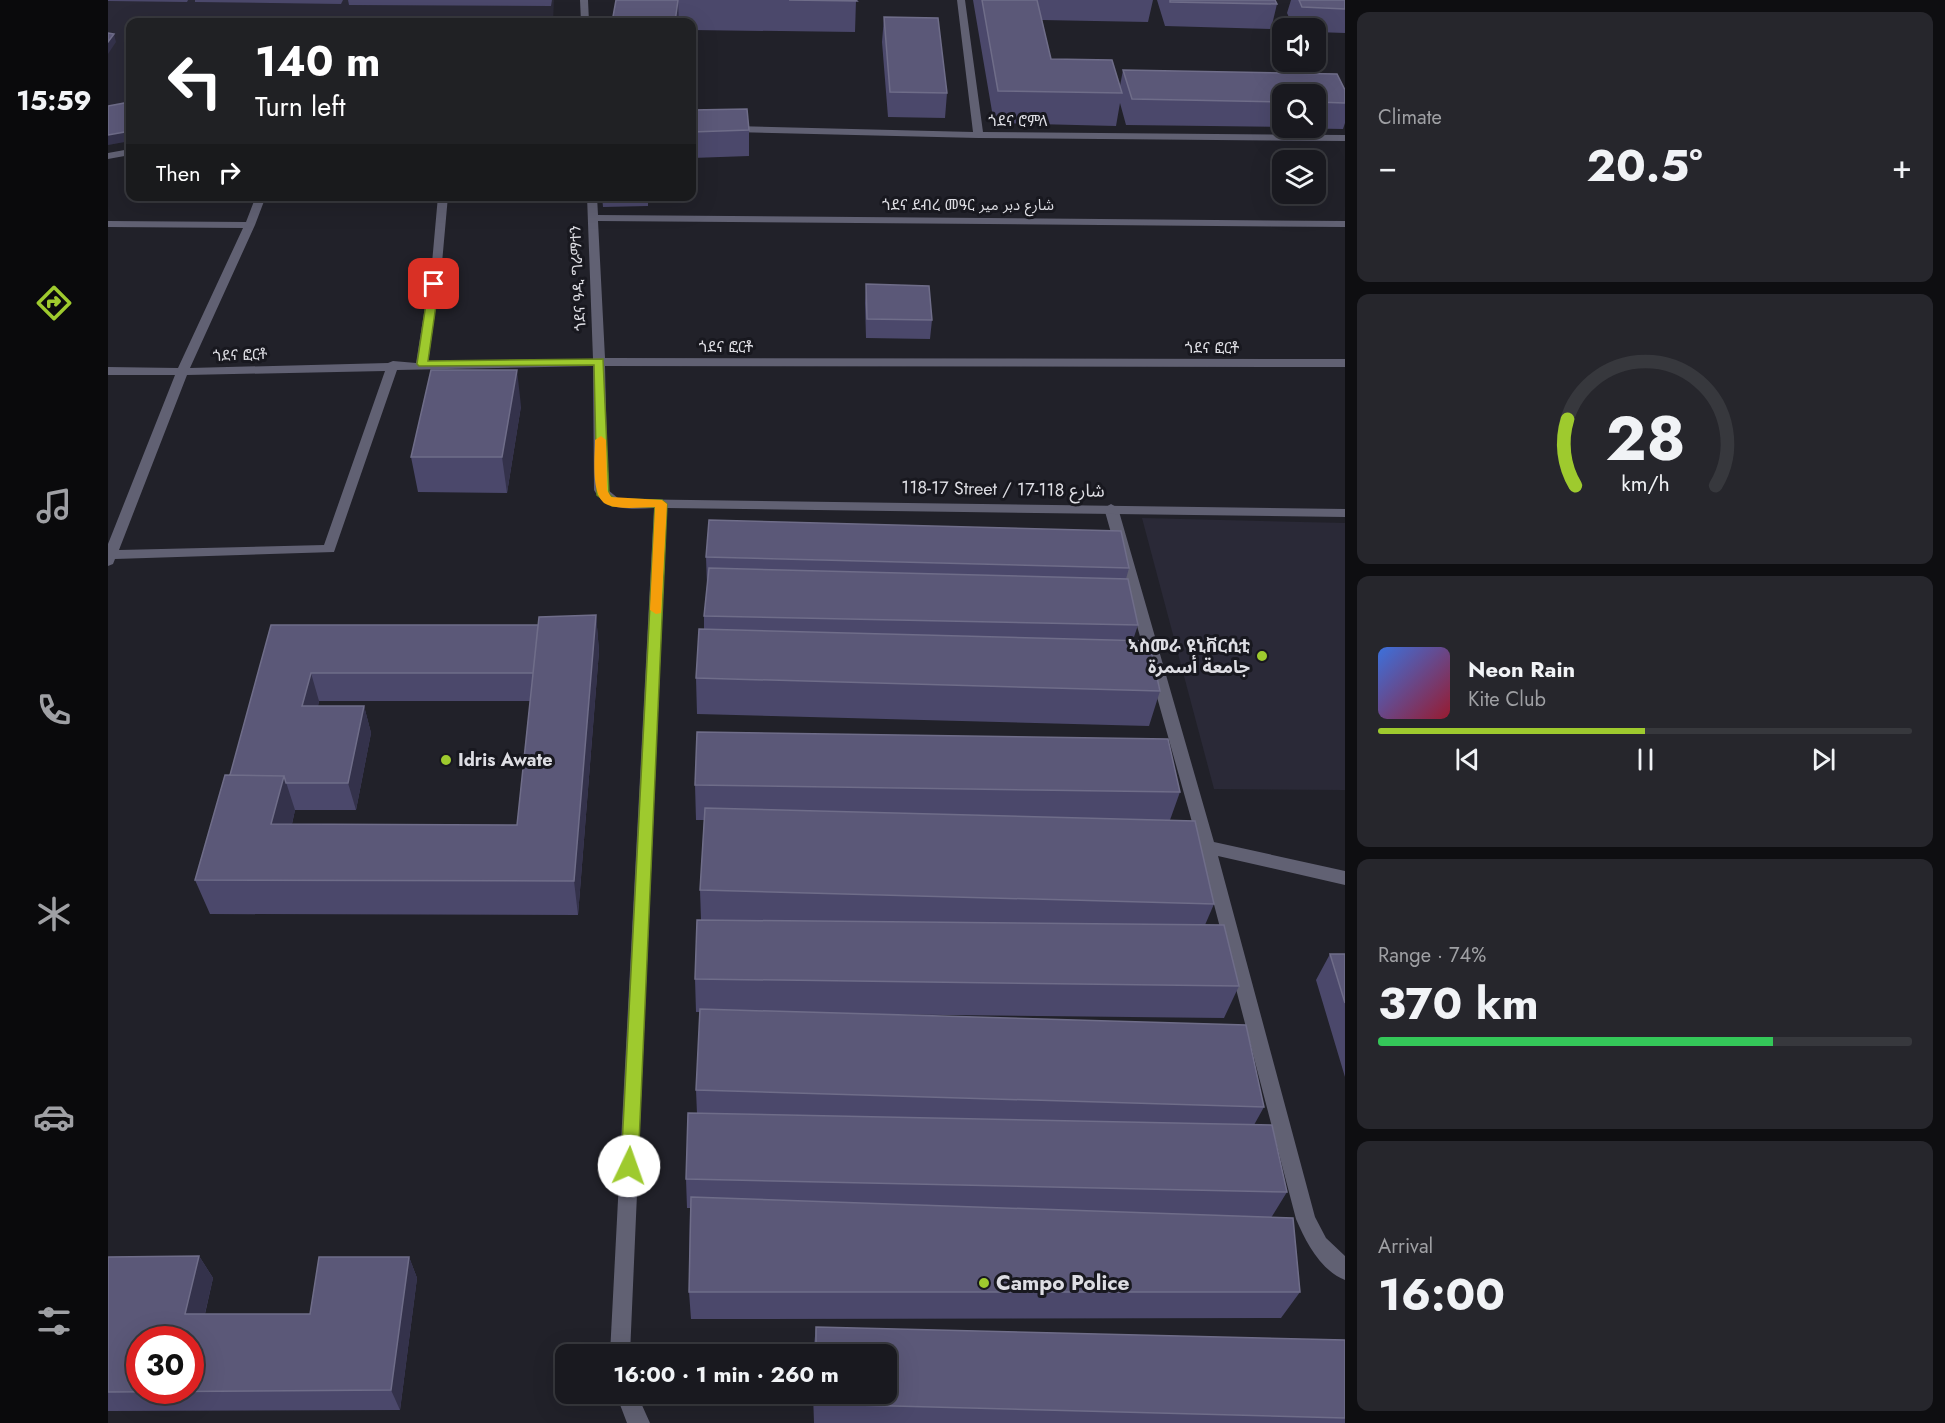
<!DOCTYPE html>
<html lang="en">
<head>
<meta charset="utf-8">
<style>
  :root { --surface:#19191f; --page:#26262c; --text:#f1f3f6; --muted:#9fa0a4; --line:#37383d; --accent:#9eca2e }
  body { margin:0; font-family:Jost,"Noto Sans Arabic","Noto Sans Ethiopic",sans-serif; background:var(--page); color:var(--text); height:100vh; display:flex; flex-direction:column; font-size:22px; white-space:nowrap }
  * { box-sizing:border-box; margin:0 }
  p { font-size:20px; color:var(--muted) }
  .icon { flex:none; width:33px; height:33px; fill:none; stroke:currentColor; stroke-width:2; stroke-linecap:round; stroke-linejoin:round }
  .map { position:relative; flex:1; overflow:hidden }
  .panel { display:flex; flex-direction:column; gap:12px; padding:12px; background:#0e0e11; width:600px }
  .panel>* { flex:none }
  .banner { position:absolute; left:18px; top:18px; width:570px; height:183px; border-radius:12px; box-shadow:0 6px 24px #0002,0 0 0 2px var(--line); background:#202124; color:#fff; overflow:hidden }
  .fabs { position:absolute; left:1164px; top:18px; display:grid; gap:12px }
  .fabs a { display:grid; place-items:center; width:54px; height:54px; border-radius:12px; background:var(--surface); box-shadow:0 6px 24px #0002,0 0 0 2px var(--line); font-size:30px }
  .speed { position:absolute; left:18px; top:1326px; display:flex; gap:12px; font-size:30px; font-weight:700; text-align:center }
  .speed>* { display:grid; place-content:center; width:78px; height:78px; border-radius:50%; background:var(--surface); box-shadow:0 6px 24px #0002,0 0 0 2px var(--line); line-height:1 }
  .speed .limit { border:9px solid #d22; background:#fff; color:#111 }
  .pin { position:absolute; display:grid; place-items:center; width:51px; height:51px; color:#fff; margin:-26px; border-radius:12px; box-shadow:0 3px 9px #0006 }
  .me { position:absolute; width:66px; margin:-33px; rotate:3deg; stroke-linejoin:round; filter:drop-shadow(0 0 4px #0008) }
  .turn { display:flex; align-items:center; gap:21px; height:126px; padding:0 30px; font-size:27px }
  .turn .icon { width:78px; height:78px; stroke-width:2.5 }
  .turn b { display:block; font-size:42px; line-height:51px }
  .then { display:flex; align-items:center; height:57px; padding:0 30px; background:#0003; gap:12px; font-size:22px }
  .big { font-size:45px; font-weight:700; line-height:1.1 }
  .panel .widget { flex:1; display:flex; flex-direction:column; justify-content:center; gap:9px; min-width:0; padding:0 21px; border-radius:12px; background:var(--page) }
  .panel .dial { align-items:center; gap:0 }
  .dial svg { height:156px; overflow:visible; fill:none; stroke:var(--line); stroke-width:7; stroke-linecap:round; text-anchor:middle }
  .dial text { fill:var(--text); stroke:none }
  .song { display:flex; align-items:center; gap:18px }
  .cover { width:72px; height:72px; border-radius:9px; background:linear-gradient(135deg,hsl(220 70% 55%),hsl(350 70% 35%)) }
  .played { height:6px; border-radius:3px; background:linear-gradient(90deg,var(--accent) 50%,var(--line) 50%) }
  .keys { display:flex; justify-content:space-around; direction:ltr }
  .heat { display:flex; justify-content:space-between; align-items:center; font-size:33px; direction:ltr }
  .charge { height:9px; border-radius:4px; background:linear-gradient(90deg,#34c759 74%,var(--line) 0) }
  .trip { position:absolute; left:447px; top:1344px; width:342px; height:60px; border-radius:12px; background:var(--surface); box-shadow:0 6px 24px #0002,0 0 0 2px var(--line); font-weight:700; line-height:60px; text-align:center }
  main { display:flex; flex:1; min-height:0 }
  .tabs { display:flex; flex-direction:column; width:108px; justify-content:space-around; align-items:center; background:#0a0a0c; color:var(--muted) }
  .tabs .icon { width:42px; height:42px }
  .tabs .current { color:var(--accent) }
  .tabs b { font-size:27px; color:var(--text) }
  .map>svg:first-child { display:block }
</style>
</head>
<body>
<main>
<nav class="tabs">
<b>15:59</b>
<svg class="icon current" aria-label="directions" viewBox="0 0 24 24"><path d="M12 3l9 9-9 9-9-9zM9 14v-3h6M13 9l2 2-2 2"/></svg>
<svg class="icon" aria-label="music" viewBox="0 0 24 24"><path d="M9 18V5l10-2v13"/><circle cx="6" cy="18" r="3"/><circle cx="16" cy="16" r="3"/></svg>
<svg class="icon" aria-label="phone" viewBox="0 0 24 24"><path d="M5 4h4l2 5-3 2q2 4 5 5l2-3 5 2v4C11 20 4 13 5 4z"/></svg>
<svg class="icon" aria-label="climate" viewBox="0 0 24 24"><path d="M12 3v18M4 7l16 10M4 17L20 7"/></svg>
<svg class="icon" aria-label="car" viewBox="0 0 24 24"><path d="M5 17H2v-5l4-1 3-4h7l3 4 3 1v5h-3M9 17h6M6 11h13"/><circle cx="7" cy="17" r="2"/><circle cx="17" cy="17" r="2"/></svg>
<svg class="icon" aria-label="filters" viewBox="0 0 24 24"><path d="M4 7h16M4 17h16"/><circle cx="9" cy="7" r="2"/><circle cx="15" cy="17" r="2"/></svg>
</nav>
<div class="map">
<svg width="1237" height="1423" viewBox="0 0 1237 1423">
  <rect width="100%" height="100%" fill="#212129"/>
  <path fill="#2a2937" d="M0,0H446L445,22H22V141L0,145Z
    M1034,518L1237,523V790L1106,789Z"/>
  <g fill="none" stroke-linecap="round" stroke-linejoin="round">
    <path fill="#616173" fill-rule="evenodd" d="M1003,504L1010,508L1106,842L1237,871V885L1110,856L1207,1217L1218,1238L1237,1256V1280C1212,1270 1198,1242 1188,1219L1091,847L996,508Z"/>
    <path fill="#616173" fill-rule="evenodd" d="M472,0H480L481,22H473Z
      M849,0H857L875,132L1237,135V141L870,138L584,131V125L865,132Z
      M22,149V155L0,159V153Z
      M148,196H158L147,225L82,368L280,363L285,361L308,363L324,263L330,196H340L334,263L320,363L485,359L479,196H489L490,215L1237,221V227L490,221L497,358L1237,359V367L497,366L500,490L511,499L1237,509V517L559,508L522,1354H502L546,508C524,509 498,512 486,490L485,366L289,370L226,552L7,559L5,564L0,566V544L67,375H0V367L70,368L135,228L0,227V221L138,222ZM277,371L216,545L11,550L79,375Z
      M508,1394H529L542,1423H519Z"/>
  </g>
  <path fill="#4b486b" fill-rule="evenodd" d="M0,0H80L79,2L0,1Z
    M87,0H235L233,4L87,2Z
    M240,0H444L443,6L241,5Z
    M508,0H748L747,32L584,30V22H504Z
    M865,0H1045L1040,22L934,20L943,59L1012,86L1015,70L1237,90V123L1235,129L1177,128H1208V94H1174V127L1018,125L1012,103L1008,126L886,123Z
    M1049,0H1167L1169,4L1163,29L1057,26Z
    M1183,0H1237V33L1208,32V28H1186L1179,13Z
    M776,17L839,93L837,118L780,117L774,42Z
    M584,110L641,130V156L584,158Z
    M494,196H540V206L495,207Z
    M758,284L824,320L822,339L758,338L757,303Z
    M413,406L399,493L310,492L303,457Z
    M598,557L1021,568L1018,579L1030,625L1025,640L1052,691L1041,726L589,714L588,678L596,629V616L599,585Z
    M488,615L491,651L470,915L102,914L87,880L122,775L163,625H430ZM211,701H422L409,825L184,824L187,810H248L263,733L256,706H210Z
    M587,785L1072,792L1062,820L1106,904L1097,925L1131,986L1116,1018L739,1014L1156,1107L1146,1125L1179,1192L1163,1218L1192,1292L1173,1318L583,1319L581,1292L582,1208H579L578,1179L589,1114L588,1090L592,1012H588L587,979L593,920L592,890L596,820H588Z
    M1222,954H1237V1077L1208,980Z
    M91,1256L105,1278L97,1314H202L301,1257L309,1278L292,1410L0,1411V1257Z
    M708,1327L1237,1340V1423H706L705,1394H778V1354H705Z"/>
  <path fill="#34324b" d="M570,0L571,22H567Z
    M6,34L8,42L0,54V42Z
    M22,131V141L0,145V135Z
    M409,370L413,406L399,493L394,457Z
    M488,615L491,651L470,915L466,881Z
    M203,673L211,701L203,734L194,706Z
    M256,706L263,733L248,810L240,783Z
    M176,776L187,810L176,859L163,824Z
    M91,1256L105,1278L92,1335L77,1314Z
    M301,1257L309,1278L292,1410L283,1390Z"/>
  <path fill="#5b5878" stroke="#6f6d89" stroke-width="1.5" fill-rule="evenodd" d="M508,0H570L567,22H504Z
    M681,0H748L749,1Z
    M874,0H929L943,59L1004,60L1014,93L890,91Z
    M1062,0H1167L1169,4L1062,2Z
    M1191,0H1237V9L1194,7Z
    M776,17L830,18L839,93L782,92Z
    M0,33L6,34L0,42Z
    M1015,70L1229,74L1237,90V103L1208,102V94H1174V102L1024,99Z
    M22,102V131L0,135V106Z
    M639,109L641,130L584,132V110Z
    M758,284L821,286L824,320L759,319Z
    M323,370H409L394,457H303Z
    M601,520L1013,531L1021,568L598,557Z
    M601,568L1020,579L1030,625L596,616Z
    M488,615L466,881L87,880L117,775L176,776L163,824L409,825L431,617Z
    M163,625H430L425,673H203L194,706H256L240,783H178L176,776L122,775Z
    M591,629L1041,641L1052,691L588,678Z
    M589,732L1060,739L1072,792L587,785Z
    M597,808L1087,821L1106,904L592,890Z
    M589,920L1116,925L1131,986L587,979Z
    M1222,954H1237V1003Z
    M592,1009L1138,1025L1156,1107L588,1090Z
    M580,1113L1164,1125L1179,1192L578,1179Z
    M583,1197L1185,1218L1192,1292H581Z
    M91,1256L77,1314H202L211,1257H301L283,1390L0,1392V1257ZM32,1340H82V1390H32Z
    M708,1327L1237,1340V1418L709,1404V1394H778V1354H708Z"/>
  <path fill="#9eca2e" stroke="#67831e" stroke-width="1.5" d="M326,280L331,284L320,361L495,359L501,494L507,499L554,500L559,504L530,1166L527,1171L521,1174L515,1171L513,1166L547,507L504,506L489,495L486,365L311,366L309,364L321,284Z"/>
  <path fill="#f59e0b" d="M493,436L498,440L499,490L503,497L554,500L559,504L553,613L548,614L542,610L547,507C533,507 513,510 500,505C482,499 487,457 487,440Z"/>
  <g fill="#9eca2e" stroke="#18181f" stroke-width="2">
    <circle cx="1154" cy="656" r="6"/>
    <circle cx="338" cy="760" r="6"/>
    <circle cx="876" cy="1283" r="6"/>
  </g>
  <g text-anchor="middle" stroke-width="6" stroke-linejoin="round" paint-order="stroke">
    <g font-size="15" fill="#dddde3" stroke="#18181f">
      <text x="910" y="126">ጎደና ሮምለ</text>
      <text x="860" y="210">ጎደና ደብረ መዓር شارع دبر مير</text>
      <text transform="translate(470 278) rotate(-93)" y="5">ጎደና ዓዲ ግራማተን</text>
      <text x="618" y="352">ጎደና ፎርቶ</text>
      <text x="1104" y="353">ጎደና ፎርቶ</text>
      <text transform="translate(132 355) rotate(-2)" y="5">ጎደና ፎርቶ</text>
    </g>
    <g font-size="18" fill="#dddde3" stroke="#18181f">
      <text transform="translate(895 489) rotate(1)" y="6">118-17 Street / شارع 118-17</text>
    </g>
    <g font-size="18" font-weight="bold" fill="#dddde3" stroke="#18181f" text-anchor="end">
      <text x="1142" y="652">ኣስመራ ዩኒቨርሲቲ<tspan x="1142" dy="21">جامعة أسمرة</tspan></text>
      <text x="350" y="766" text-anchor="start">Idris Awate</text>
    </g>
    <g font-size="21" font-weight="bold" fill="#dddde3" stroke="#18181f" text-anchor="start">
      <text x="888" y="1290">Campo Police</text>
    </g>
  </g>
</svg>
<div class="fabs">
<a><svg class="icon" aria-label="sound" viewBox="0 0 24 24"><path d="M4 9h4l5-4v14l-5-4H4zM17 9q2 3 0 6"/></svg></a>
<a><svg class="icon" aria-label="search" viewBox="0 0 24 24"><circle cx="10" cy="10" r="6"/><path d="M15 15l6 6"/></svg></a>
<a><svg class="icon" aria-label="layers" viewBox="0 0 24 24"><path d="M12 4l9 5-9 5-9-5zM3 14l9 5 9-5"/></svg></a>
</div>
<div class="speed"><div class="limit">30</div></div>
<div class="pin" style="left:326px;top:284px;background:#d93025"><svg class="icon" aria-label="arrive" viewBox="0 0 24 24"><path d="M6 21V4h12l-3 4 3 4H6"/></svg></div>
<svg class="me" style="left:521px;top:1166px" viewBox="-20 -20 40 40"><circle r="19" fill="#fff"/><path d="M0-13L10 11 0 6-10 11z" fill="#9eca2e"/></svg>
<div class="trip">16:00 · 1 min · 260 m</div>
<div class="banner">
<div class="turn"><svg class="icon" aria-label="left" viewBox="0 0 24 24"><path d="M17 20v-9H6M10 6l-5 5 5 5"/></svg><div><b>140 m</b>Turn left</div></div>
<div class="then">Then<svg class="icon" aria-label="right" viewBox="0 0 24 24"><path d="M7 20v-9h11M14 6l5 5-5 5"/></svg></div>
</div>
</div>
<section class="panel">
<div class="widget"><p>Climate</p>
<div class="heat"><a>−</a><b class="big">20.5°</b><a>+</a></div>
</div>
<div class="widget dial"><svg viewBox="0 0 100 80">
<path d="M14 69A42 42 0 1 1 86 69"/>
<path d="M14 69A42 42 0 0 1 10 35" stroke="#9eca2e"/>
<text x="50" y="56" font-size="32" font-weight="700">28</text>
<text x="50" y="72" font-size="11">km/h</text>
</svg></div>
<div class="widget">
<div class="song"><i class="cover"></i><div><b>Neon Rain</b><p>Kite Club</p></div></div>
<div class="played"></div>
<div class="keys"><svg class="icon" aria-label="previous" viewBox="0 0 24 24"><path d="M18 5L8 12l10 7zM5 5v14"/></svg><svg class="icon" aria-label="pause" viewBox="0 0 24 24"><path d="M8 5v14M16 5v14"/></svg><svg class="icon" aria-label="next" viewBox="0 0 24 24"><path d="M6 5l10 7-10 7zM19 5v14"/></svg></div>
</div>
<div class="widget"><p>Range · 74%</p><b class="big">370 km</b><div class="charge"></div></div>
<div class="widget"><p>Arrival</p><b class="big">16:00</b></div>
</section>
</main>
</body>
</html>
